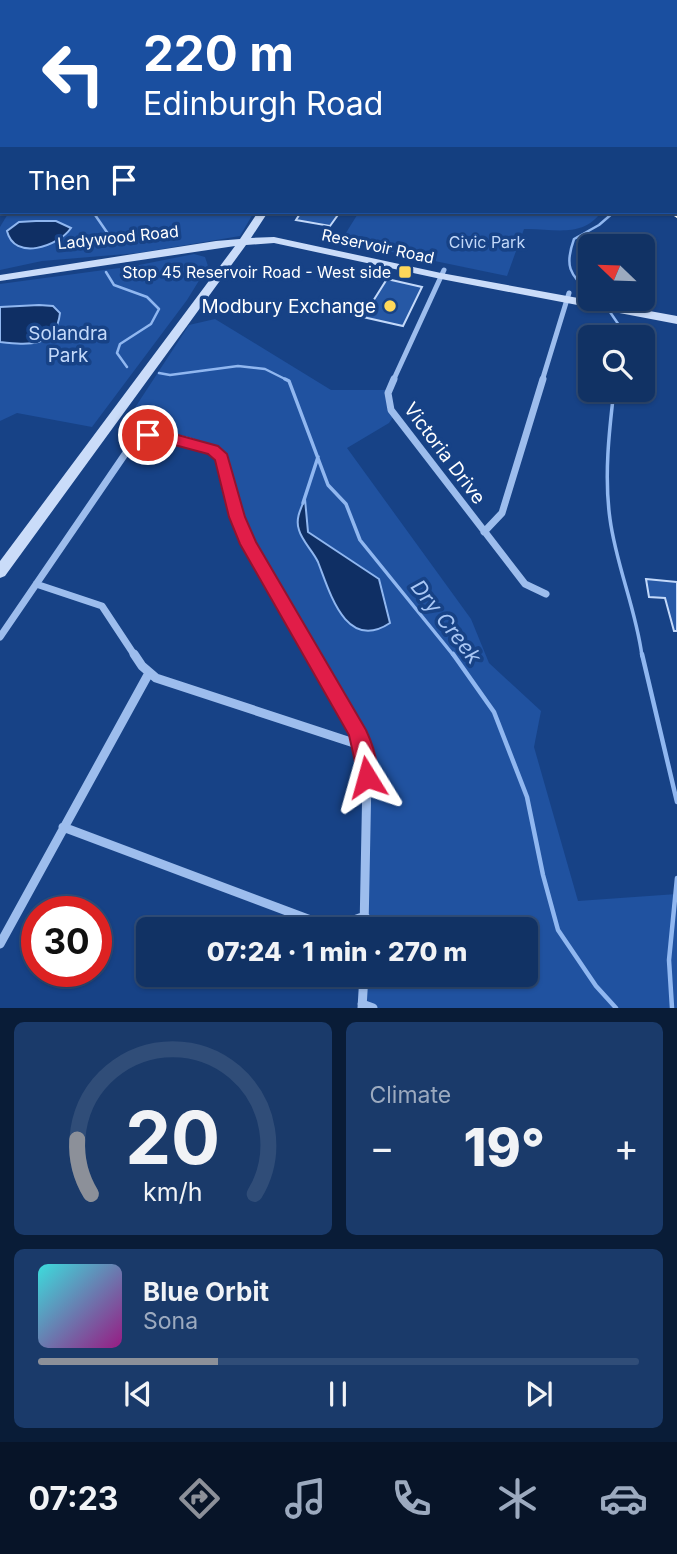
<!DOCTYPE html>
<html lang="en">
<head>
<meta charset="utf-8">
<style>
  :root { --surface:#113264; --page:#1a3a6a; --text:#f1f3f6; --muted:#9caabf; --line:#304d78; --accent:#8c9099 }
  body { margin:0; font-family:Inter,sans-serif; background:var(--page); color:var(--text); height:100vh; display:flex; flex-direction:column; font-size:26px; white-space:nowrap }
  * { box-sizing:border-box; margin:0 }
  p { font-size:23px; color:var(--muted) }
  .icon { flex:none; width:38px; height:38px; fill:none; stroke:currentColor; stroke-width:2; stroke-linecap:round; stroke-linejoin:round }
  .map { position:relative; height:1008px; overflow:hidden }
  .details { display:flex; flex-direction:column; gap:14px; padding:14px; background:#091c37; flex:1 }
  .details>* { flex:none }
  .top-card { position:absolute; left:0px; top:0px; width:677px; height:214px; box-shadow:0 2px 5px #0004,0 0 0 2px var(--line); background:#1a4fa0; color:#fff; overflow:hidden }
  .needle { width:46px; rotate:293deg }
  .tools { position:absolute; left:578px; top:234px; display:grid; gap:14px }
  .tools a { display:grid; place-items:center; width:77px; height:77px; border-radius:10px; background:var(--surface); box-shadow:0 2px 5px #0004,0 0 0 2px var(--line); font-size:35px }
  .speed { position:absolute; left:21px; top:896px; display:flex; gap:14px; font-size:35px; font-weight:700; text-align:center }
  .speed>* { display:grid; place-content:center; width:91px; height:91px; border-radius:50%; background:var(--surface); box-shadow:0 2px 5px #0004,0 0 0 2px var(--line); line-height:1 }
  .speed .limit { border:10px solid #d22; background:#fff; color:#111 }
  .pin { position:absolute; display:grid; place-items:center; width:60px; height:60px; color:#fff; margin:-30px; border:4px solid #fff; border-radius:50%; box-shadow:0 2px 7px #0007 }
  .me { position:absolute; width:77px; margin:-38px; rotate:352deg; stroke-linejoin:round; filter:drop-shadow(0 0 5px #0008) }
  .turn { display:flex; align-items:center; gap:24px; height:147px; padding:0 28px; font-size:32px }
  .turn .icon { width:91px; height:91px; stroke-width:2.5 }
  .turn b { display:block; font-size:49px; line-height:60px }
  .then { display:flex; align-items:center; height:66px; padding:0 28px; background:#0003; gap:14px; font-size:26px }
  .big { font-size:52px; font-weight:800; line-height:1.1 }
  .details .card { flex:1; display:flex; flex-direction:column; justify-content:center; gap:10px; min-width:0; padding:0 24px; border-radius:10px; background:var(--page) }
  .details .dial { align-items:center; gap:0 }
  .dial svg { height:182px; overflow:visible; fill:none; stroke:var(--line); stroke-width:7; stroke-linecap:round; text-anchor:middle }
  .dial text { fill:var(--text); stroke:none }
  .song { display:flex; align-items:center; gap:21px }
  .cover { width:84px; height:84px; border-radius:10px; background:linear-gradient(135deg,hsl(180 70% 55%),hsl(310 70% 35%)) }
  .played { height:7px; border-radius:4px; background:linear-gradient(90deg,var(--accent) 30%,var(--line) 30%) }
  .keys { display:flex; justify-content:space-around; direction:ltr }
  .heat { display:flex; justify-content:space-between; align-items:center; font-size:38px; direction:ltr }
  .details .tiles { flex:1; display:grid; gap:14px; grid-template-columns:1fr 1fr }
  .card:last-child { grid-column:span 2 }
  .trip { position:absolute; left:136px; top:917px; width:402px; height:70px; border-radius:10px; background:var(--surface); box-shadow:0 2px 5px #0004,0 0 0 2px var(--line); font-weight:800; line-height:70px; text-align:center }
  .menu { display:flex; height:112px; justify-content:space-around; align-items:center; background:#071428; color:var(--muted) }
  .menu .icon { width:49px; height:49px }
  .menu .on { color:var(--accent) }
  .menu b { font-size:32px; color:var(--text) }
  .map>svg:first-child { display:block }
</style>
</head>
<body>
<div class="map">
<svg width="677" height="1008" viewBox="0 0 677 1008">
  <rect width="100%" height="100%" fill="#174286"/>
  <path fill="#2052a0" d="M9,212H254L240,236L138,253L42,261L0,270V227Z
    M359,212H601C583,239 551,228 524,229L507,276L348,243L344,236Z
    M194,254L205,257L208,266L187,300L92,427L17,413L0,421V284L134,266Z
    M215,319L331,390H389L395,414L389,423L347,448L471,619L489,663L541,711L534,747L578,901L677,894V1008H370L362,1004L363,975H527V929H363L366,759L357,730L265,573L231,497L222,458L213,450L148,435L123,426L189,325Z"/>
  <path fill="#0f2f64" stroke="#90b7f0" stroke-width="2" d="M36,221H56L71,228C58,247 14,261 7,231L19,222Z
    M39,305L53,306L60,313C56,348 28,345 0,342V307Z
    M305,499L308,532L379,579L390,623C346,652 330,593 318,562C313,551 302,541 299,530C295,519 301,508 305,499Z"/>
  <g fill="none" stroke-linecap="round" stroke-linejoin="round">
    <path stroke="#90b7f0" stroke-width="2.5" d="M93,212L113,241
      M106,272L114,285L147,297L159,309L151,324L120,344L117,353L127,367
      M589,293C570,273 564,267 574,239L599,225L614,212
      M610,312L623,331L624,338
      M159,373L170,375L238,366L265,369L289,381"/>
    <path stroke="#90b7f0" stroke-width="3.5" d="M285,379L289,381L328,485L346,504L360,540L454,656
      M614,390C609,432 604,477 610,519C616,565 636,609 642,656
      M303,503L318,457"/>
    <path stroke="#90b7f0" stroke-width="4.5" d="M453,654L494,712L527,797L543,875L558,930L596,986L616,1008
      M642,654L677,802
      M672,1008L669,960L677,878"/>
  </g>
  <path fill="#2658a5" stroke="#c3d9fa" stroke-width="2" d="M301,212H340L330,226L296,220Z
    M387,279L422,287L403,326L363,317Z
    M646,579L677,582V631H674L665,598L649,597Z"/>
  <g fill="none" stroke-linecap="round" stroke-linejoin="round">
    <path stroke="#9dbded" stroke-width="4.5" d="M38,2L40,0"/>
    <path stroke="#9dbded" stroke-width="5" d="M393,381L444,270
      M542,381L569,293"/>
    <path stroke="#9dbded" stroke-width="7" d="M394,379L388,393L391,410L525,584L546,594
      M484,532L502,513L543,379
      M36,584L102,606L135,656
      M0,637L134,441C161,430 193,440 218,453L248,544L313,656"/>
    <path stroke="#9dbded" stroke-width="9" d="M134,654L142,666L156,678L363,746
      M312,654L357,730L363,746L367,777L364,929
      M63,827L332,928L365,916
      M0,944L149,673
      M362,1004L373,1008
      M362,1008L364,975"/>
    <path fill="#cadcf9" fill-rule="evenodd" d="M258,212H268L251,238L274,237L441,273L677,316V324L441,279L274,243L246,245L5,576L0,578V561L235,246L0,281V275L216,241L240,239Z"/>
    <path fill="#fff" fill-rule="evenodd" d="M433,0H443L444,2H434Z
      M447,0H457L458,2H448Z
      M676,195H677V204L676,203Z
      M676,209H677V218L668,212H676Z"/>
  </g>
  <path fill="#e11d48" stroke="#92132f" stroke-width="2" d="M156,429L218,446L227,454L245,517L256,542L366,730C373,745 381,768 374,784L367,787L360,784L349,735L240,544L229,517L215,460L208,454L156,440L143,439L141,435L143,431Z"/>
  <g fill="#ffd85a" stroke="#174286" stroke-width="2.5">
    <rect x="398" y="265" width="14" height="14" rx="3.5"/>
    <circle cx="390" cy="306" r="7"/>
  </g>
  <g text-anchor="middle" stroke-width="7" stroke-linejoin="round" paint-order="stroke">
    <g font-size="16" fill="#fff" stroke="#174286">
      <text transform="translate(118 237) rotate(-6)" y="6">Ladywood Road</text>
      <text transform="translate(378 246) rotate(12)" y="6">Reservoir Road</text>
    </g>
    <g font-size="16" fill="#c3d9fa" stroke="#174286">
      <text x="487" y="248">Civic Park</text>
    </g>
    <g font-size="16" fill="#fff" stroke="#174286" text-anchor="end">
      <text x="391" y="278">Stop 45 Reservoir Road - West side</text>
    </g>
    <g font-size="19" fill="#fff" stroke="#174286" text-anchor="end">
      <text x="376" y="313">Modbury Exchange</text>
    </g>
    <g font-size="19" fill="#c3d9fa" stroke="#174286">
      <text x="68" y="340">Solandra<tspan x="68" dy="22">Park</tspan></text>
    </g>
    <g font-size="19" fill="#fff" stroke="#174286">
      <text transform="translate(445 453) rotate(53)" y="7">Victoria Drive</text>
    </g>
    <g font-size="21" font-style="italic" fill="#a9c7f5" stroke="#174286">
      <text transform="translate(446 622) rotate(52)" y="7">Dry Creek</text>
    </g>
  </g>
</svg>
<div class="tools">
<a><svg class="needle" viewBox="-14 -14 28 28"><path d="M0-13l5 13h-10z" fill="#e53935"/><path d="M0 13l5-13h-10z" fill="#9caabf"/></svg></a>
<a><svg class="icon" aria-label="search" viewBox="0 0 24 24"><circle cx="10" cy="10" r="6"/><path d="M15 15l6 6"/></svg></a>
</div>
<div class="speed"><div class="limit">30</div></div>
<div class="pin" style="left:148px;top:435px;background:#d93025"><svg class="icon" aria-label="arrive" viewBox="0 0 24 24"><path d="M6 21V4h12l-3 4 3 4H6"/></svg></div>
<svg class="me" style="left:367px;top:777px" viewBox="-20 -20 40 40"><path d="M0-17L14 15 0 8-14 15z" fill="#e11d48" stroke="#fff" stroke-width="4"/></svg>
<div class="trip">07:24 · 1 min · 270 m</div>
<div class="top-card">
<div class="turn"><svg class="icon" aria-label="left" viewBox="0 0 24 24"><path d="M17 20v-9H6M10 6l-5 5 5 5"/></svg><div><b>220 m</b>Edinburgh Road</div></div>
<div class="then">Then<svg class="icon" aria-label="arrive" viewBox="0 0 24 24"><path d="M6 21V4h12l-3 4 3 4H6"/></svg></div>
</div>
</div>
<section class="details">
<div class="tiles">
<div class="card dial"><svg viewBox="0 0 100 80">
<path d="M14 69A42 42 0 1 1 86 69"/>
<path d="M14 69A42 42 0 0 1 8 45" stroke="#8c9099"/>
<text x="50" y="56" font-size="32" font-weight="700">20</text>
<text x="50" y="72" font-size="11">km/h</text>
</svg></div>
<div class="card"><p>Climate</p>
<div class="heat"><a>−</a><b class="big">19°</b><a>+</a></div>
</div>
<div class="card">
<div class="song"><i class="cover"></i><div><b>Blue Orbit</b><p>Sona</p></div></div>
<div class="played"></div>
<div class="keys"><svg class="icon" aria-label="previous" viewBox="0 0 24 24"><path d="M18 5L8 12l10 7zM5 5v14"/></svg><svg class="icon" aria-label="pause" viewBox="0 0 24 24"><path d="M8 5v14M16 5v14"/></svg><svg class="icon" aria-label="next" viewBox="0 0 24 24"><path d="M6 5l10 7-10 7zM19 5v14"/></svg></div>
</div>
</div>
</section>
<nav class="menu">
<b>07:23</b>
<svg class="icon on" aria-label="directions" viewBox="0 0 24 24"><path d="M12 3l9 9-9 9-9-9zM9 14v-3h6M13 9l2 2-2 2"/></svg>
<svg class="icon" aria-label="music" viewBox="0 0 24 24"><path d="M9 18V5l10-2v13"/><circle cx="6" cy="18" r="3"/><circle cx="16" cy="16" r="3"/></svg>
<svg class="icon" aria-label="phone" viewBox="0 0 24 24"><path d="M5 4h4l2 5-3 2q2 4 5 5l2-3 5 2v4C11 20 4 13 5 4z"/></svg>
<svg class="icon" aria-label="climate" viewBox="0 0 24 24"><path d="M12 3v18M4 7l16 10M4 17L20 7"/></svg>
<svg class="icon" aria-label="car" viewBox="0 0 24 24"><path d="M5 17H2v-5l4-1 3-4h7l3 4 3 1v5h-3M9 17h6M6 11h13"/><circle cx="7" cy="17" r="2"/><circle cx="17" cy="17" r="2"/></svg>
</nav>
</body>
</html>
